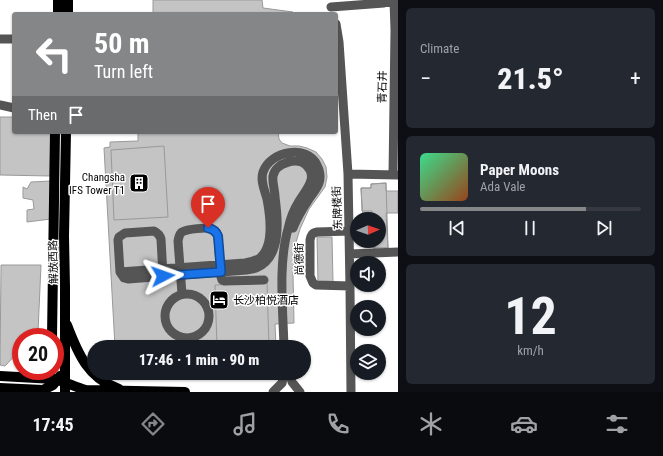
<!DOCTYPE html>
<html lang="en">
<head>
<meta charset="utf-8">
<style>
  :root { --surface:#171b24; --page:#242831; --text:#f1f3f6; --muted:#9ea1a6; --line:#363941; --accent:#858687 }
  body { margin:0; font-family:"Roboto Condensed","Noto Sans SC",sans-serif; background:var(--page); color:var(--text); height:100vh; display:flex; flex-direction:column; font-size:15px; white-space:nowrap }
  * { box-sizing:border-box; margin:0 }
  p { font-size:13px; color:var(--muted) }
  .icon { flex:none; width:22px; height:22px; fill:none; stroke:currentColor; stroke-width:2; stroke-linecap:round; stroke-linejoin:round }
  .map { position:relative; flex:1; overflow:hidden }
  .sheet { display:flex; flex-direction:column; gap:8px; padding:8px; background:#0d0f14; width:265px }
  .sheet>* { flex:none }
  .hud { position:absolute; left:12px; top:12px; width:326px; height:122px; border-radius:4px; box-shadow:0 1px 3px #0004; background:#858687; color:#fff; overflow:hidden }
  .needle { width:26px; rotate:88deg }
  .fabs { position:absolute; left:350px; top:212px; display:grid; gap:8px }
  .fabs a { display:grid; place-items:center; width:36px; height:36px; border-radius:50%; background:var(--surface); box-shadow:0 1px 3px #0004; font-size:20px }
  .speed { position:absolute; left:12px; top:328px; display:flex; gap:8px; font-size:20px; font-weight:700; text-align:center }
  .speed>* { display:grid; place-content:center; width:52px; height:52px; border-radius:50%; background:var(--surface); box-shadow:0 1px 3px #0004; line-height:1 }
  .speed .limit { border:6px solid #d22; background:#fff; color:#111 }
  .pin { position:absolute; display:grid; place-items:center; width:34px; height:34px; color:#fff; margin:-41px -17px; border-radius:50% 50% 50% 0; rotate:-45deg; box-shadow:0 0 4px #0007 }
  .pin .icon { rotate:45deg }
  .me { position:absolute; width:44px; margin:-22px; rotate:86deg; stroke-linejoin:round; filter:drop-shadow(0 0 3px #0008) }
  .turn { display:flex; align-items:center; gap:14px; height:84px; padding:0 16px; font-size:18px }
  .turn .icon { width:52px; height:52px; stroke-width:2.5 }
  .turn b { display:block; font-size:28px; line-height:34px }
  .then { display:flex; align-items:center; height:38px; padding:0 16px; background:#0003; gap:8px; font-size:15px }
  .big { font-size:30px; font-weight:800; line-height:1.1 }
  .sheet .tile { flex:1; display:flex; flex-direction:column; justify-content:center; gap:6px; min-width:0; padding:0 14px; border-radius:6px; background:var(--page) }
  .sheet .dial { align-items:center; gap:0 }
  .dial b { font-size:52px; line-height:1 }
  .song { display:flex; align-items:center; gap:12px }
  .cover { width:48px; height:48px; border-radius:6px; background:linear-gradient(135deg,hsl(150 70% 55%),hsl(20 70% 35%)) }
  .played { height:4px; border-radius:2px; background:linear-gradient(90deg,var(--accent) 75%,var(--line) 75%) }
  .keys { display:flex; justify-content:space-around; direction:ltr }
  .heat { display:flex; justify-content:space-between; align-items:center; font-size:22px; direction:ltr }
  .trip { position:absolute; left:87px; top:340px; width:224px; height:40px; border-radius:20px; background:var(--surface); box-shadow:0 1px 3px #0004; font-weight:800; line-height:40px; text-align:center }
  .tab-bar { display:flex; height:64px; justify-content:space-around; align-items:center; background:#090b0e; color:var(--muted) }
  .tab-bar .icon { width:28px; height:28px }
  .tab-bar .selected { color:var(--accent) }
  .tab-bar b { font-size:18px; color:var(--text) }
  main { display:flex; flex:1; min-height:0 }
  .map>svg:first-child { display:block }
</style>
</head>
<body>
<main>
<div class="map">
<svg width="398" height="392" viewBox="0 0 398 392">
  <rect width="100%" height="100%" fill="#fff"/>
  <path fill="#c4c4c4" stroke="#999" d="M153,0H262L263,8L293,12L292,14H153Z
    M0,117H14V132H51L50,176L0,175Z
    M124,132H278L279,139L282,143L290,146H299L307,148L316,152L322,159L326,167L327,177L325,187L309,209L300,229L294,249L293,274L294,323L275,324L276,347H115L104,148L110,147V142L138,141V132Z
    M164,146L168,217L114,220L111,150Z
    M51,181V219L27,222V210L34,209L33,200L23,198V187L27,189L31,182Z
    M386,183L388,248H373V246H363V241H379V219H372V211H362L361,188H371V184Z
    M386,183V191H398V213H386L388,248H373V246H363V241H379V219H363L361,188H371V184Z
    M317,237H332L333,282H318Z
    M1,265H41L38,332L33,337H21V349L5,366L0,365Z
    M267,283L269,347H217L215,285Z"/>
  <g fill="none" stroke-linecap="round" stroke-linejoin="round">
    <path stroke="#555" stroke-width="9" d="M331,7L384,3L396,0
      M336,24L339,42L348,174L350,288L351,392
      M0,39H14
      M0,105L14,108
      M348,174L398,175
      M393,175L395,30L394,0
      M350,231L317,232C312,233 311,235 310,240V276L313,283L316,285L350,286
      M350,254L398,252
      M120,272L245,263C251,262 255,261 260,258C274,246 270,215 267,199C265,191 260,181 263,172C270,151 307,144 317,165C320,170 321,178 319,183C317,189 312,194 309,199C303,208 297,218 293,228
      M163,276L161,239C160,235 158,233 154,231L125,233L119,237L118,240L120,272L124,278L128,279L247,270C250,269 253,269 256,268C282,258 278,219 275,197C275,190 272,183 273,176C275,163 298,156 307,166C319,178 304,192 298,203C293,211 290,220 288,229C278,264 283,310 284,347
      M182,294L178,241C179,237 179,234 182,232C187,229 207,227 212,229C215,230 217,233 218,236L221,277L222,280L224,281L264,280
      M165 316a22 22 0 1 1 44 0a22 22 0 1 1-44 0Z
      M290,373L292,382L300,392
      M273,392L282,383L284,373"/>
    <path stroke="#000" stroke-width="10" d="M58,14V0
      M68,14V0
      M67,325C78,354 88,378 119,389
      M52,337L55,132
      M0,376L54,379C66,382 75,387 86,390L185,392
      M0,388L43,390L53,385L60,376
      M65,392V287L64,236L66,132"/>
  </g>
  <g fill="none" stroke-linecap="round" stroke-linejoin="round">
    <g stroke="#114b97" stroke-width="10">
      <path id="route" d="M163,276L221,272L218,236C216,231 213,229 208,228"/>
    </g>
    <use href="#route" stroke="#1a73e8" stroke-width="7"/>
  </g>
  <defs>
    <g id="building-square" transform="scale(1)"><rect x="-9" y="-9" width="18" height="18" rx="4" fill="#000" stroke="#fff"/><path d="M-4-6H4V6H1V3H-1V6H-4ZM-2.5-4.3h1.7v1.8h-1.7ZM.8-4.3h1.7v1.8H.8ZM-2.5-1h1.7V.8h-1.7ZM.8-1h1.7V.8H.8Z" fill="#fff"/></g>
    <g id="hotel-square" transform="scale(1)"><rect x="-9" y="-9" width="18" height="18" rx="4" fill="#000" stroke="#fff"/><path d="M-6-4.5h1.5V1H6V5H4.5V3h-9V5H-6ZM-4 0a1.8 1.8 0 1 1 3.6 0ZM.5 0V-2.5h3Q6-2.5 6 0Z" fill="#fff"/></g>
  </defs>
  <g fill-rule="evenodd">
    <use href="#building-square" x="139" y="183"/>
    <use href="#hotel-square" x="219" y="300"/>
  </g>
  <g text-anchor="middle" stroke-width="3" stroke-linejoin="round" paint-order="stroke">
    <g font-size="11" fill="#000" stroke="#fff">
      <text transform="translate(382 87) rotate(-89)" y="4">青石井</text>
      <text transform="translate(337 208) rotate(-92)" y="4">东牌楼街</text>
      <text transform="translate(299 259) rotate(-91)" y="4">尚德街</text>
      <text transform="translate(53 262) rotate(-91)" y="4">解放西路</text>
    </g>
    <g font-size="11" fill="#000" stroke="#fff" text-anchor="end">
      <text x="125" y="181">Changsha<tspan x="125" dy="13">IFS Tower T1</tspan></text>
      <text x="233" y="304" text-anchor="start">长沙柏悦酒店</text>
    </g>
  </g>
</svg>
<div class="fabs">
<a><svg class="needle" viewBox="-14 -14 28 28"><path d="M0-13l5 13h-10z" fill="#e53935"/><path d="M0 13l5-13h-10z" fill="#9ea1a6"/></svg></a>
<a><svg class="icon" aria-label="sound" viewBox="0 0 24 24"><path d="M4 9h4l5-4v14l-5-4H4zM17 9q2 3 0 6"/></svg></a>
<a><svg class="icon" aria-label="search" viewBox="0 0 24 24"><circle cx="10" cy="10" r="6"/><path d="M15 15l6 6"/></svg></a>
<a><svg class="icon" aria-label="layers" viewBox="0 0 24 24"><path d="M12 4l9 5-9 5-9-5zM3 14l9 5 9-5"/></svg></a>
</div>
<div class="speed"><div class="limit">20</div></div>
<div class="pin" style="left:208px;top:228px;background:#d93025"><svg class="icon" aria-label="arrive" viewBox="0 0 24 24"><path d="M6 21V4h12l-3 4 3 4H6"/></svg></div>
<svg class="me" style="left:163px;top:276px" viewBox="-20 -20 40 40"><path d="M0-17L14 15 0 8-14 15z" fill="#1a73e8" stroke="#fff" stroke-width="4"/></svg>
<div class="trip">17:46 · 1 min · 90 m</div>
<div class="hud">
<div class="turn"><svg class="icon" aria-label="left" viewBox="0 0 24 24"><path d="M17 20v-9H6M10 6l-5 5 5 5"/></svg><div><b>50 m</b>Turn left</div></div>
<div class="then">Then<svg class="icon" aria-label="arrive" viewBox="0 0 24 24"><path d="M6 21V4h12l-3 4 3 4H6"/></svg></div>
</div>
</div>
<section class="sheet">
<div class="tile"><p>Climate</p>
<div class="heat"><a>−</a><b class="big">21.5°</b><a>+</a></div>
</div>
<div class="tile">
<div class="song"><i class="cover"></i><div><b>Paper Moons</b><p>Ada Vale</p></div></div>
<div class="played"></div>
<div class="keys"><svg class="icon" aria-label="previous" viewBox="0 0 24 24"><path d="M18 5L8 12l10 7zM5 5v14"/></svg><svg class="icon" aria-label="pause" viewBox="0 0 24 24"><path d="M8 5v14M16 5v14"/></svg><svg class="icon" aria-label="next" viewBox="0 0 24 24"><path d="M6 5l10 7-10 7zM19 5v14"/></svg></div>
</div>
<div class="tile dial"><b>12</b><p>km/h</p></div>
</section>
</main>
<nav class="tab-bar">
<b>17:45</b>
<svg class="icon selected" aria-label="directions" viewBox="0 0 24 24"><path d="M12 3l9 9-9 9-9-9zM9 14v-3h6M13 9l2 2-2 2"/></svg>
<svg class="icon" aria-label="music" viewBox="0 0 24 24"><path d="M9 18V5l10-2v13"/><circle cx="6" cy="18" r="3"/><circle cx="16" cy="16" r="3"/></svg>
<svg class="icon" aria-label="phone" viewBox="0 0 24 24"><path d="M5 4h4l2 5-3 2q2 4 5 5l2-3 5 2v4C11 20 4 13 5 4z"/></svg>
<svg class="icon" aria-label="climate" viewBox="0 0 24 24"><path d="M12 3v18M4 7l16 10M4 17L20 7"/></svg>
<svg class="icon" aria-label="car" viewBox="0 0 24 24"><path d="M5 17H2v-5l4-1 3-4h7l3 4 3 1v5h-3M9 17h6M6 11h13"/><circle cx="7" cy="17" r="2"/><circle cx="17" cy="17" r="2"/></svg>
<svg class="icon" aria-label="filters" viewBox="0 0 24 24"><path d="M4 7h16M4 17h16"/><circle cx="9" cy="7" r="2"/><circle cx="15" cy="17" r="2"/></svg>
</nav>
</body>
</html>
